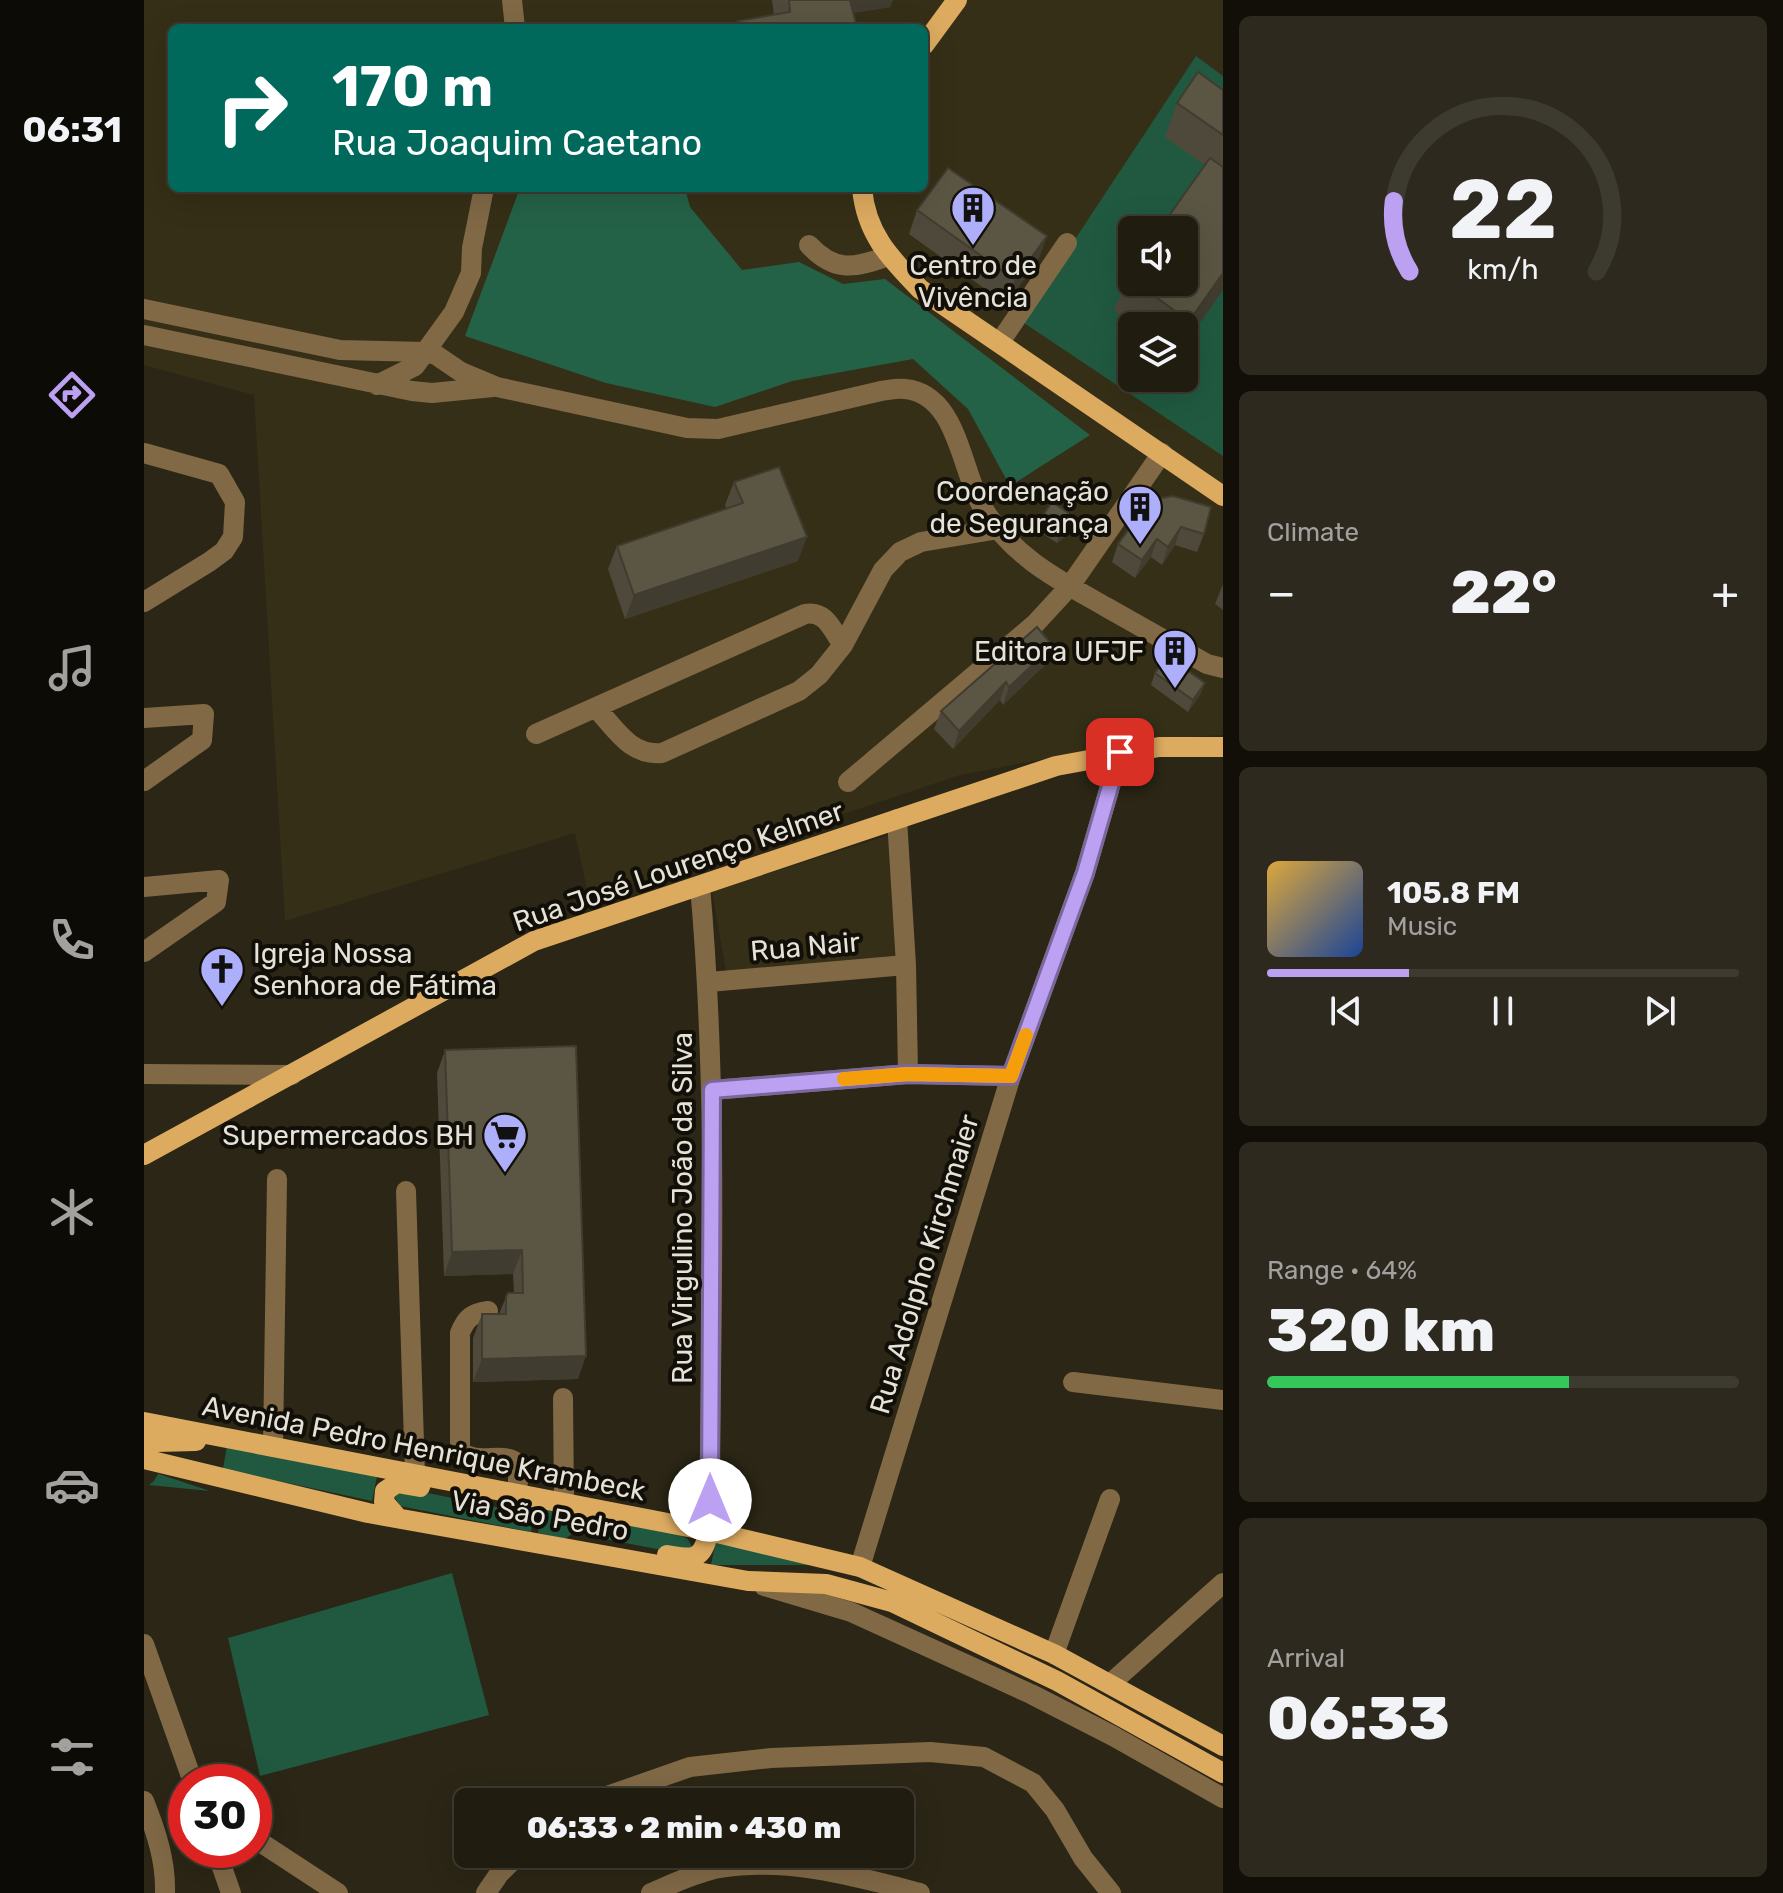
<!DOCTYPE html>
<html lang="en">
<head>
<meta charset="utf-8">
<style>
  :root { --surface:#201c10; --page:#2d291e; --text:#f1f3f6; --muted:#a2a19f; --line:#3d3a30; --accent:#bca0f2 }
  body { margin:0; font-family:Rubik,sans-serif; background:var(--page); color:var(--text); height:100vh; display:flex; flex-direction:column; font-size:30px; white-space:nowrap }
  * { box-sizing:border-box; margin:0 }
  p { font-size:26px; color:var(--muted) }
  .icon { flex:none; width:44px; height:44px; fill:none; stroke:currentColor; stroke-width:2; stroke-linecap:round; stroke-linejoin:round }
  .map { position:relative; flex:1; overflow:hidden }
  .details { display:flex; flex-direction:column; gap:16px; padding:16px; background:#120f09; width:560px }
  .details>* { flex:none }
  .hud { position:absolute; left:24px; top:24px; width:760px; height:168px; border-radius:12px; box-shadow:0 8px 32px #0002,0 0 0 2px var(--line); background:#00695c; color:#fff; overflow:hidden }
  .tools { position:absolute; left:974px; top:216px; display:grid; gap:16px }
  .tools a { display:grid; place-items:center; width:80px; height:80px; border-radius:12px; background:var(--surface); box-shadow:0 8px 32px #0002,0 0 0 2px var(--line); font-size:40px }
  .speed { position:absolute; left:24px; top:1764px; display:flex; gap:16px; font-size:40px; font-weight:700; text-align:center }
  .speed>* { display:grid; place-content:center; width:104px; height:104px; border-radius:50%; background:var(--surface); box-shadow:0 8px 32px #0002,0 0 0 2px var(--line); line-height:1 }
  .speed .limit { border:12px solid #d22; background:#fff; color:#111 }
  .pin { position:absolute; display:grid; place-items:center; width:68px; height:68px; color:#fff; margin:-34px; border-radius:16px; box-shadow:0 4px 12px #0006 }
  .me { position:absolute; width:88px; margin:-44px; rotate:0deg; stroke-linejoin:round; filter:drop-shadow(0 0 6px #0008) }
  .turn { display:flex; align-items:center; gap:28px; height:168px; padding:0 32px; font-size:36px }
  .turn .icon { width:104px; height:104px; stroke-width:2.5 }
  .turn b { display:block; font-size:56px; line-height:68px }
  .big { font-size:60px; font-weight:800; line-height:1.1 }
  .details .tile { flex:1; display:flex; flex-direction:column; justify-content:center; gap:12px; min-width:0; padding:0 28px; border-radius:12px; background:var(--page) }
  .details .dial { align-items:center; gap:0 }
  .dial svg { height:208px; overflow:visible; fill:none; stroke:var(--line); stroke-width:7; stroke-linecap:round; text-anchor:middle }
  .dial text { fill:var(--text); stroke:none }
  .song { display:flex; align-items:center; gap:24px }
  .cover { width:96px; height:96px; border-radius:12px; background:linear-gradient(135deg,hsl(40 70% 55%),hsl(220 70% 35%)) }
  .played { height:8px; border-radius:4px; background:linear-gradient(90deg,var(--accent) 30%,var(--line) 30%) }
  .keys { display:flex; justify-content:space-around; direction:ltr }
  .heat { display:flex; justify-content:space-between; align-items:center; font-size:44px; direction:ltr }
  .charge { height:12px; border-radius:6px; background:linear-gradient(90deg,#34c759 64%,var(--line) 0) }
  .trip { position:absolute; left:310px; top:1788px; width:460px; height:80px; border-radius:12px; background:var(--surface); box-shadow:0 8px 32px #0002,0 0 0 2px var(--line); font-weight:800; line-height:80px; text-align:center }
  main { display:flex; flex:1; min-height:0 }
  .tabs { display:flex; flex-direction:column; width:144px; justify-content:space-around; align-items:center; background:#0d0b06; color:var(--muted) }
  .tabs .icon { width:56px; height:56px }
  .tabs .on { color:var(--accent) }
  .tabs b { font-size:36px; color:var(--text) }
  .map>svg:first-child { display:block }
</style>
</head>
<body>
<main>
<nav class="tabs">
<b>06:31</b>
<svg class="icon on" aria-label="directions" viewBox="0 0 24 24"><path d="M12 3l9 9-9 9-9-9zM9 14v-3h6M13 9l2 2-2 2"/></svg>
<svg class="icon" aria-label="music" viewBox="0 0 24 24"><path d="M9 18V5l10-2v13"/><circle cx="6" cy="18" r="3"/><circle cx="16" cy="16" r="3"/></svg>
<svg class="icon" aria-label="phone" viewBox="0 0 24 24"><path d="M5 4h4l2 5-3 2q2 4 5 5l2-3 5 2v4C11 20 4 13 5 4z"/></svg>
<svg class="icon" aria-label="climate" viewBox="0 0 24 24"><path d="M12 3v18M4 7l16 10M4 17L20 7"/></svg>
<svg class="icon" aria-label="car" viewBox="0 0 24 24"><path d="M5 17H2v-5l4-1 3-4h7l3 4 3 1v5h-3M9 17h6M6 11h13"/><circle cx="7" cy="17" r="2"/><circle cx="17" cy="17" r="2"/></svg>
<svg class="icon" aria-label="filters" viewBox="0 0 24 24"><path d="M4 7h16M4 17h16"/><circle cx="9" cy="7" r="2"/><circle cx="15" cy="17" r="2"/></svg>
</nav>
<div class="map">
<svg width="1079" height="1893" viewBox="0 0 1079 1893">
  <rect width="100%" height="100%" fill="#2b2615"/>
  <path fill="#362f17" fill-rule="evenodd" d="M0,0H1079V735L1002,740L816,775L445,899L431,833L141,921L110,395L0,365ZM28,28H780V188H28ZM988,230H1040V282H988ZM988,326H1040V378H988Z
    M745,835L754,956L582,972L568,891Z"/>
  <path fill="#205940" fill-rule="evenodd" d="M1052,56L1079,76V456L877,321ZM988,230H1040V282H988ZM988,326H1040V378H988Z
    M83,1445L233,1476L228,1501L79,1469Z
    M14,1474H15L66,1491L5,1485L10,1481Z
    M259,1488L367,1510L379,1502L391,1504L387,1532L256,1506L250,1496Z
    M399,1505L537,1535L544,1539L548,1547L539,1554L429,1533L421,1539L394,1533Z
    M572,1540L679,1565H567Z
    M308,1573L345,1715L116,1776L84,1638Z"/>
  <path fill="#246247" d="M376,188H541L546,207L598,270L655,262L699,284L741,279L946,435L866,486L824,409L769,359L648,381L571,407L462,383L321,336Z"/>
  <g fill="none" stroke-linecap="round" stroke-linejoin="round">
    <path stroke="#816946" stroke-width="20" d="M368,0L371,28
      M665,245C691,273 711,268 744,256
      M0,309L196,350L282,352L292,355L317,372L353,387L543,428L574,429L737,391C745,390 754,388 761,389C815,394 817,474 840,510C872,559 913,579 962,607C996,626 1029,645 1063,664L1079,668
      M0,335L268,391L288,393L349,387
      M856,342L923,243
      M233,385L271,366L310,312L327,273L328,248L340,188
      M0,453L75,474L91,502L89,537L80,551L65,562L0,602
      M452,708C472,729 486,756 518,753L655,691L675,675L699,645L739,570L756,552L777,542L855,529
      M0,718L60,714L58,740L0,781
      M392,734L661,614C682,610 688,630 699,645
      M704,782L891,624L926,586L1018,453
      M753,819L762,965L764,1074
      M556,886C575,1101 567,1316 565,1531
      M0,887L75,880L72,902L0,952
      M565,982L762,965
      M0,1074L148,1075
      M568,1090L764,1074L867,1076
      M262,1191L271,1474
      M344,1311C328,1313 322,1318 316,1333V1451C334,1467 361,1449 375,1465L373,1495
      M929,1382L1079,1400
      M419,1398L420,1503
      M129,1447L133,1179
      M716,1567L867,1076L941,873L976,752
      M620,1586L707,1612L887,1694L969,1736L1079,1798
      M0,1644L49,1782
      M910,1654L966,1499
      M966,1684L1079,1583
      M0,1801C12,1831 22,1861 21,1893
      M446,1802L546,1767L627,1758L786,1752L840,1757L889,1783L911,1810L939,1858L967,1893
      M110,1838L194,1893
      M72,1850L87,1893
      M342,1893L355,1874L375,1854
      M507,1893C528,1884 553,1872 576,1868C644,1857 711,1876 776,1893"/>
    <path stroke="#ddab60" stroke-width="20" d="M780,45L813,0
      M718,188C722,234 746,258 776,289L1079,496
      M0,1155L390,941L912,766L1015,747H1079
      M0,1422L565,1531L716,1567L910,1654L1079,1746
      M0,1439L12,1442L52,1441
      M0,1459L224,1513L604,1581L682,1584L748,1602L913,1681L1079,1773
      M254,1518L240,1502L241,1491L253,1483L276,1487
      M523,1555C550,1560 558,1561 565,1531"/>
  </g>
  <path fill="#4e493a" d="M628,0H749L746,7L709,13L713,28H591L594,21L630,15Z
    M1079,90V290L1040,345V326H992L970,311L983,276L988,269V282H1040L1061,165L1021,137L1033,103Z
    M773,210L903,236L894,260L862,304L765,234Z
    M590,482L654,561L481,619L464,569L473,546L583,509L581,505Z
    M908,502L922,536L913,543L893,530L897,518Z
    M999,510L1060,534L1053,552L1031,545L1018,565L1007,557L991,578L968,562L974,544Z
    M1079,584V610L1071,604Z
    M909,646L902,664L859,705L856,700L809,749L790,729L797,711Z
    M1011,673L1061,683L1056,695L1044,712L1007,685Z
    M301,1050L434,1379L329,1382V1338L338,1314H355L362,1297L370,1293L369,1274L300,1276L293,1073Z"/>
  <path fill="#403c2f" d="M696,0H749L746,7L690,16Z
    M903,236L894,260L862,304L871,280Z
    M1079,273V290L1040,345V335L1045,321Z
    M927,524L922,536L913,543L917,531Z
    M1037,527L1031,545L1018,565L1024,547Z
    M663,537L654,561L481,619L490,595Z
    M1013,539L1007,557L991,578L998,560Z
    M909,646L902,664L859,705L865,687Z
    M862,682L856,700L809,749L815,731Z
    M1061,683L1056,695L1044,712L1049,700Z
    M378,1250L369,1274L300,1276L308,1252Z
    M442,1356L434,1379L329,1382L338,1359Z"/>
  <path fill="#5b5543" stroke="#403c2f" stroke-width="2" d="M645,0H706L713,28H596L594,21L646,12Z
    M1054,72L1079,90V135L1033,103Z
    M1066,158L1079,167V273L1045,321L991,282H1040V230H1015Z
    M804,168L903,236L871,280L773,210Z
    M988,269V280L983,276Z
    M635,467L663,537L490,595L473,546L599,503L590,482Z
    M1029,496L1067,507L1060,534L1037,527L1024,547L1013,539L998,560L974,544L999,510L1018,498Z
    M908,502L924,513L927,524L917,531L897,518Z
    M893,627L909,646L865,687L862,682L815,731L797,711Z
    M1023,656L1061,683L1049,700L1011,673Z
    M432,1046L442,1356L338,1359V1314H362V1297L364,1293H379L378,1250L308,1252L301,1050Z"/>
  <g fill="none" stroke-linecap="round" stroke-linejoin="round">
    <g stroke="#7a689d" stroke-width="20">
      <path id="route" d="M566,1500L568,1090L764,1074L867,1076L941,873L976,752"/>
    </g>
    <use href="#route" stroke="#bca0f2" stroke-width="14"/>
    <path stroke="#f59e0b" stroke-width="14" d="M700,1079L764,1074L867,1076L882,1035"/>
  </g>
  <defs>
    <g id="building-pin" transform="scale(2.3)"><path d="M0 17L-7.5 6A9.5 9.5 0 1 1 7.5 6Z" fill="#adaffb" stroke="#110f08"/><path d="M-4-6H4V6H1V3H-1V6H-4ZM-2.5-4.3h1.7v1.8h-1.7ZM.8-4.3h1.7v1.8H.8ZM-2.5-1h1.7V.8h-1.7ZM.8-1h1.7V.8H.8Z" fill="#111"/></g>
    <g id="church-pin" transform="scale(2.3)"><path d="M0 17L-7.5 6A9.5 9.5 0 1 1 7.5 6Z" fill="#adaffb" stroke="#110f08"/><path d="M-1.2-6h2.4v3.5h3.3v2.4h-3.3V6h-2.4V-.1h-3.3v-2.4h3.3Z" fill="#111"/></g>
    <g id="supermarket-pin" transform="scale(2.3)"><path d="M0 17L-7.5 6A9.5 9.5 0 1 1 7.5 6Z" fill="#adaffb" stroke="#110f08"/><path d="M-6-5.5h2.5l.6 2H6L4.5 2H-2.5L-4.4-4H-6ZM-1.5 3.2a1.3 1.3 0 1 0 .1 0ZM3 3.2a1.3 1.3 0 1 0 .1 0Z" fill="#111"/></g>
  </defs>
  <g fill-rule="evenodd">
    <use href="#building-pin" x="829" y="208"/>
    <use href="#building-pin" x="996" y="507"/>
    <use href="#building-pin" x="1031" y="651"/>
    <use href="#church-pin" x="78" y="969"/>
    <use href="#supermarket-pin" x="361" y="1135"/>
  </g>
  <g text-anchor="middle" stroke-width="8" stroke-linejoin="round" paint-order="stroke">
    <g font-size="28" fill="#e5e2d8" stroke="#110f08" text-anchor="end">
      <text x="829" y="275" text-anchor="middle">Centro de<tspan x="829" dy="32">Vivência</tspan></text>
      <text x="965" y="501">Coordenação<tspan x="965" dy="32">de Segurança</tspan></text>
      <text x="1000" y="661">Editora UFJF</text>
      <text x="109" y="963" text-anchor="start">Igreja Nossa<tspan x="109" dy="32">Senhora de Fátima</tspan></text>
      <text x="330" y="1145">Supermercados BH</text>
    </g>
    <g font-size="28" fill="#e5e2d8" stroke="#110f08">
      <text transform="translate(534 866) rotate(-19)" y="10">Rua José Lourenço Kelmer</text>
      <text transform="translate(661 946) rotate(-5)" y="10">Rua Nair</text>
      <text transform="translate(538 1208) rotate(-90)" y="10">Rua Virgulino João da Silva</text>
      <text transform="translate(780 1264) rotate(-73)" y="10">Rua Adolpho Kirchmaier</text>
      <text transform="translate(280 1448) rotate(11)" y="10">Avenida Pedro Henrique Krambeck</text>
      <text transform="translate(396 1515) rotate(10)" y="10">Via São Pedro</text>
    </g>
  </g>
</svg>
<div class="tools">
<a><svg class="icon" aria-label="sound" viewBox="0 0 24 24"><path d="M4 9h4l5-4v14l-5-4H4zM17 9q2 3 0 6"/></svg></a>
<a><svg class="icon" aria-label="layers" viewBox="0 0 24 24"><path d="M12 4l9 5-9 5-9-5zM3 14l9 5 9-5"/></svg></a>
</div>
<div class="speed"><div class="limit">30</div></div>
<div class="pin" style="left:976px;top:752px;background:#d93025"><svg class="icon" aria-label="arrive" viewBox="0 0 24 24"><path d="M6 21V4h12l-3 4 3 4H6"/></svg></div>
<svg class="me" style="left:566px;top:1500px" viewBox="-20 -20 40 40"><circle r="19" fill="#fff"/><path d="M0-13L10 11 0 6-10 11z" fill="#bca0f2"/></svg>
<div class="trip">06:33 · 2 min · 430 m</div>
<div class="hud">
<div class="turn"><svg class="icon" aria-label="right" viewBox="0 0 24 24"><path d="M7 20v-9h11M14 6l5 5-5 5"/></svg><div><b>170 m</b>Rua Joaquim Caetano</div></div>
</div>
</div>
<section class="details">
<div class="tile dial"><svg viewBox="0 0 100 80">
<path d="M14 69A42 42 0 1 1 86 69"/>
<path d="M14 69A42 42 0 0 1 8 42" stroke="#bca0f2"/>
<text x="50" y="56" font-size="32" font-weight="700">22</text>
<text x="50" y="72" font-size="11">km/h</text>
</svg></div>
<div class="tile"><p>Climate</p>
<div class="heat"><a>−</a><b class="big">22°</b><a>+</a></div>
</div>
<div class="tile">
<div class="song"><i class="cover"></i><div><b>105.8 FM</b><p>Music</p></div></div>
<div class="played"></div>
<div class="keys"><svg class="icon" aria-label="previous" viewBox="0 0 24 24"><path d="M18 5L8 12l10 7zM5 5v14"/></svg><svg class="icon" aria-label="pause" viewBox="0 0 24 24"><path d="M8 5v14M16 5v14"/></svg><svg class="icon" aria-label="next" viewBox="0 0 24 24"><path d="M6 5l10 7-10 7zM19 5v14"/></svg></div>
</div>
<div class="tile"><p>Range · 64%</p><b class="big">320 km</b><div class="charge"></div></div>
<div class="tile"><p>Arrival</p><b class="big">06:33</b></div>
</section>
</main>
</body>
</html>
